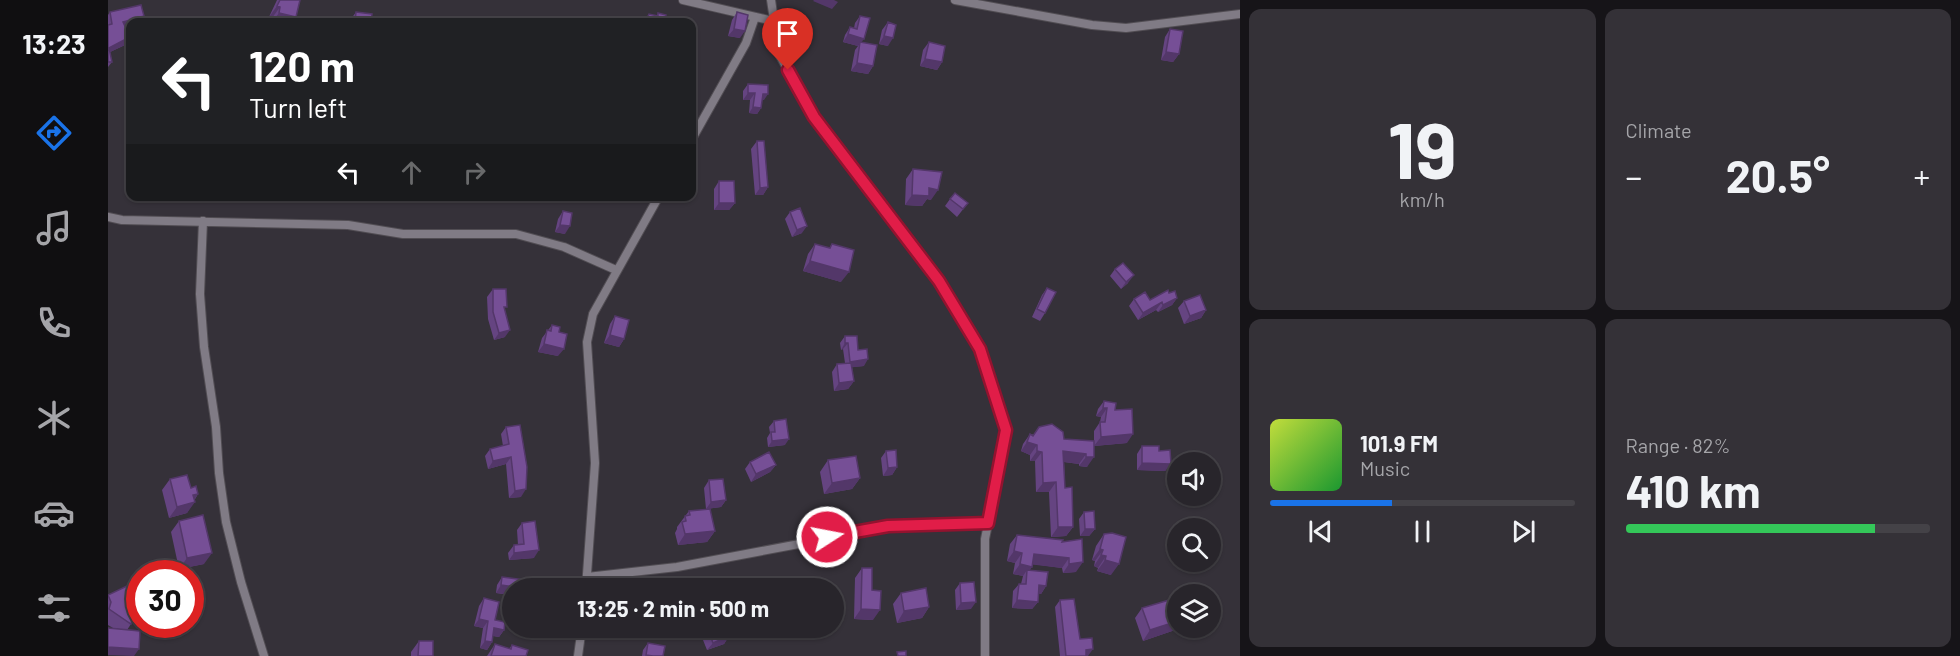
<!DOCTYPE html>
<html lang="en">
<head>
<meta charset="utf-8">
<style>
  :root { --surface:#28252b; --page:#343137; --text:#f1f3f6; --muted:#a5a5a9; --line:#444247; --accent:#1a73e8 }
  body { margin:0; font-family:Barlow,sans-serif; background:var(--page); color:var(--text); height:100vh; display:flex; flex-direction:column; font-size:22px; white-space:nowrap }
  * { box-sizing:border-box; margin:0 }
  p { font-size:20px; color:var(--muted) }
  .icon { flex:none; width:33px; height:33px; fill:none; stroke:currentColor; stroke-width:2; stroke-linecap:round; stroke-linejoin:round }
  .map { position:relative; flex:1; overflow:hidden }
  .panel { display:flex; flex-direction:column; gap:9px; padding:9px; background:#161418; width:720px }
  .panel>* { flex:none }
  .hud { position:absolute; left:18px; top:18px; width:570px; height:183px; border-radius:12px; box-shadow:0 2px 4px #0004,0 0 0 2px var(--line); background:#202124; color:#fff; overflow:hidden }
  .fabs { position:absolute; left:1059px; top:452px; display:grid; gap:12px }
  .fabs a { display:grid; place-items:center; width:54px; height:54px; border-radius:50%; background:var(--surface); box-shadow:0 2px 4px #0004,0 0 0 2px var(--line); font-size:30px }
  .speed { position:absolute; left:18px; top:560px; display:flex; gap:12px; font-size:30px; font-weight:700; text-align:center }
  .speed>* { display:grid; place-content:center; width:78px; height:78px; border-radius:50%; background:var(--surface); box-shadow:0 2px 4px #0004,0 0 0 2px var(--line); line-height:1 }
  .speed .limit { border:9px solid #d22; background:#fff; color:#111 }
  .pin { position:absolute; display:grid; place-items:center; width:51px; height:51px; color:#fff; margin:-62px -26px; border-radius:50% 50% 50% 0; rotate:-45deg; box-shadow:0 0 6px #0007 }
  .pin .icon { rotate:45deg }
  .me { position:absolute; width:66px; margin:-33px; rotate:79deg; stroke-linejoin:round; filter:drop-shadow(0 0 4px #0008) }
  .turn { display:flex; align-items:center; gap:21px; height:126px; padding:0 24px; font-size:27px }
  .turn .icon { width:78px; height:78px; stroke-width:2.5 }
  .turn b { display:block; font-size:42px; line-height:51px }
  .lanes { display:flex; align-items:center; height:57px; padding:0 24px; background:#0003; justify-content:center; gap:30px; direction:ltr }
  .lanes .off { opacity:.35 }
  .big { font-size:45px; font-weight:700; line-height:1.1 }
  .panel .widget { flex:1; display:flex; flex-direction:column; justify-content:center; gap:9px; min-width:0; padding:0 21px; border-radius:12px; background:var(--page) }
  .panel .dial { align-items:center; gap:0 }
  .dial b { font-size:78px; line-height:1 }
  .song { display:flex; align-items:center; gap:18px }
  .cover { width:72px; height:72px; border-radius:9px; background:linear-gradient(135deg,hsl(70 70% 55%),hsl(130 70% 35%)) }
  .played { height:6px; border-radius:3px; background:linear-gradient(90deg,var(--accent) 40%,var(--line) 40%) }
  .keys { display:flex; justify-content:space-around; direction:ltr }
  .heat { display:flex; justify-content:space-between; align-items:center; font-size:33px; direction:ltr }
  .charge { height:9px; border-radius:4px; background:linear-gradient(90deg,#34c759 82%,var(--line) 0) }
  .panel .tiles { flex:1; display:grid; gap:9px; grid-template-columns:repeat(2,1fr) }
  .trip { position:absolute; left:394px; top:578px; width:342px; height:60px; border-radius:30px; background:var(--surface); box-shadow:0 2px 4px #0004,0 0 0 2px var(--line); font-weight:700; line-height:60px; text-align:center }
  main { display:flex; flex:1; min-height:0 }
  .tabs { display:flex; flex-direction:column; width:108px; justify-content:space-around; align-items:center; background:#100f11; color:var(--muted) }
  .tabs .icon { width:42px; height:42px }
  .tabs .active { color:var(--accent) }
  .tabs b { font-size:27px; color:var(--text) }
  .map>svg:first-child { display:block }
</style>
</head>
<body>
<main>
<nav class="tabs">
<b>13:23</b>
<svg class="icon active" aria-label="directions" viewBox="0 0 24 24"><path d="M12 3l9 9-9 9-9-9zM9 14v-3h6M13 9l2 2-2 2"/></svg>
<svg class="icon" aria-label="music" viewBox="0 0 24 24"><path d="M9 18V5l10-2v13"/><circle cx="6" cy="18" r="3"/><circle cx="16" cy="16" r="3"/></svg>
<svg class="icon" aria-label="phone" viewBox="0 0 24 24"><path d="M5 4h4l2 5-3 2q2 4 5 5l2-3 5 2v4C11 20 4 13 5 4z"/></svg>
<svg class="icon" aria-label="climate" viewBox="0 0 24 24"><path d="M12 3v18M4 7l16 10M4 17L20 7"/></svg>
<svg class="icon" aria-label="car" viewBox="0 0 24 24"><path d="M5 17H2v-5l4-1 3-4h7l3 4 3 1v5h-3M9 17h6M6 11h13"/><circle cx="7" cy="17" r="2"/><circle cx="17" cy="17" r="2"/></svg>
<svg class="icon" aria-label="filters" viewBox="0 0 24 24"><path d="M4 7h16M4 17h16"/><circle cx="9" cy="7" r="2"/><circle cx="15" cy="17" r="2"/></svg>
</nav>
<div class="map">
<svg width="1132" height="656" viewBox="0 0 1132 656">
  <rect width="100%" height="100%" fill="#353139"/>
  <g fill="none" stroke-linecap="round" stroke-linejoin="round">
    <g stroke="#514d53" stroke-width="10">
      <path id="street" d="M575,0L665,21
        M663,0L671,54L706,117L832,281L872,349L899,430L877,539V656
        M847,0L984,25L1018,28L1132,14
        M584,139L638,43L647,17
        M0,217L14,220L240,225L295,234H408L456,247L508,270
        M95,221L92,294L96,347L108,427L111,473L118,522L133,582L156,656
        M479,577L569,567L781,527L880,523
        M478,588L487,463L479,342L485,314L551,196
        M470,656L474,627"/>
    </g>
    <use href="#street" stroke="#807b85" stroke-width="8"/>
  </g>
  <path fill="#654481" d="M169,0H192L188,17L185,22H163L164,18L161,17Z
    M2,12L22,22V26L17,27V45L2,52L4,62L0,67V15Z
    M248,12L263,22H243V19Z
    M629,12L632,38L620,36L624,20Z
    M550,13L557,19L566,22H535L541,14L549,16Z
    M752,16L753,42L765,66L760,74L743,71L747,50L750,46L735,42L737,35L742,27L746,28L747,23Z
    M780,22V46L771,44L774,30Z
    M1062,29L1071,54L1065,62L1053,60L1057,37Z
    M821,42L834,62L829,70L812,66L815,50Z
    M22,44V68L17,51Z
    M640,84L656,100H654L653,108L649,114L641,113L642,100H635V91Z
    M649,141L660,187L655,195H647L643,149Z
    M805,169L823,200L819,199L814,206L797,205L798,179Z
    M611,181L627,203L621,210H606V189Z
    M842,199L860,203L849,217L837,206Z
    M455,211L457,234L447,232L450,219Z
    M682,212L694,233L684,237L677,219Z
    M707,244L721,248L724,244L733,282L695,271L700,254Z
    M1007,269L1020,283L1013,289L1002,276Z
    M939,288L937,313L932,321L924,317L934,295Z
    M385,289L397,309V337L386,340L380,319L379,297Z
    M1061,293L1069,298L1064,305L1050,312L1048,310L1030,320L1021,306L1026,299L1042,300Z
    M1076,301L1098,310L1093,318L1076,324L1070,308Z
    M507,316L516,339L511,347L496,343L502,324Z
    M444,325L451,332L450,356L430,352L434,338Z
    M737,336L750,350L756,366L744,367L746,381L740,389L726,391L724,372L729,364L737,363L735,349L733,350L732,343Z
    M996,401L1007,410L1019,443L986,446V431L992,422L993,417L988,416L990,409Z
    M666,421L677,445L660,447L659,438L662,433L661,427Z
    M398,427L413,497L401,498L398,464L380,469L377,456L382,449L395,446L393,434Z
    M922,434L956,439L986,441L979,467L971,466V464L956,462L957,488L965,527L958,536L943,537L941,492H928L927,461H922V455L913,451L915,444Z
    M1034,446L1051,451L1063,464L1057,471L1029,470V454Z
    M778,451L789,467L784,475L775,476L773,458Z
    M720,460L752,478L744,489L716,494L712,472Z
    M642,462L668,465L662,472L643,482L637,469Z
    M62,479L83,488L90,494L79,513L61,518L54,490Z
    M601,480L618,500L613,507L598,509L596,488Z
    M581,511L607,531L599,542L570,545L567,533L569,529V527Z
    M976,512L987,529L981,536H972L971,519Z
    M71,521L96,564L71,569L63,532Z
    M414,523L426,558L401,560L400,553L406,545H410L409,530Z
    M996,534L1003,575L989,571L990,568L986,566L987,561L984,560L988,546Z
    M909,535L954,542L968,572L955,573L954,568L924,564L922,570L938,586L933,594L930,593V602L924,609L904,608L905,591L911,584H913L915,576L905,574L907,563L899,561L902,544Z
    M754,568L764,590L765,620L746,619L747,578Z
    M394,577L405,588V595L388,593L389,585Z
    M852,583L863,609L848,610L847,590Z
    M793,593L821,607L814,618L789,623L785,604Z
    M0,595L23,624L19,630L5,628L0,625Z
    M376,598L387,620L396,630L391,637L385,636L384,642L379,650L372,648L375,628L366,626L371,606Z
    M952,600L972,639L980,656H952L947,607Z
    M1070,603V627L1067,630L1035,641L1027,618L1034,608Z
    M601,632L621,636L616,644L599,650L595,640Z
    M311,641L325,656H303V652Z
    M540,643L555,656H534L535,650Z
    M387,644L401,649L404,645L418,656H379Z"/>
  <path fill="#533769" d="M706,0H726L730,2L724,9L705,1Z
    M169,6L172,7L164,18L161,17Z
    M171,13L188,17L185,22H164Z
    M36,16L32,22H22V26L10,29L15,22Z
    M626,29L637,31L632,38L620,36Z
    M740,34L756,39L750,46L735,42Z
    M776,36L785,38L780,46L771,44Z
    M22,37L17,45L0,53L1,48Z
    M1058,52L1071,54L1065,62L1053,60Z
    M817,59L834,62L829,70L812,66Z
    M749,63L765,66L760,74L743,71Z
    M640,93H647L642,100H635Z
    M655,94H660L656,100H650Z
    M645,107L653,108L649,114L641,113Z
    M660,187L655,195H647L652,188Z
    M821,188L830,190L823,200L819,199L814,206L797,205L804,195Z
    M611,203H627L621,210H606Z
    M452,225L462,226L457,234L447,232Z
    M699,226L694,233L684,237L689,230Z
    M702,261L741,272L733,282L695,271Z
    M1026,275L1020,283L1013,289L1018,282Z
    M1069,298L1064,305L1050,312L1055,305Z
    M1054,302L1048,310L1030,320L1035,313Z
    M1098,310L1093,318L1076,324L1082,316Z
    M402,330L397,337L386,340L391,333Z
    M502,335L516,339L511,347L496,343Z
    M737,343H740L735,349L733,350Z
    M436,344L456,349L450,356L430,352Z
    M760,359L756,366L738,368L742,362Z
    M746,381L740,389L726,391L731,383Z
    M995,408H999L993,417L988,416Z
    M1025,434L1019,443L986,446L993,437Z
    M681,439L677,445L660,447L664,441Z
    M919,442L929,445L922,455L913,451Z
    M929,451L934,452L927,461H922Z
    M955,451L978,454L971,464L949,461Z
    M403,457L398,464L380,469L385,461Z
    M978,457H986L979,467L971,466Z
    M1034,463L1063,464L1057,471L1029,470Z
    M668,465L662,472L643,482L648,474Z
    M789,467L784,475L775,476L780,468Z
    M752,478L744,489L716,494L724,483Z
    M948,482L941,492H928L935,483Z
    M418,489L413,497L401,498L407,491Z
    M90,494L84,503L87,502L79,513L61,518L69,507L85,495Z
    M618,500L613,507L598,509L603,502Z
    M950,527H965L958,536L943,537Z
    M977,529H987L981,536H972Z
    M607,531L599,542L570,545L577,534Z
    M992,549L995,550L987,561L984,560Z
    M431,550L426,558L401,560L406,553Z
    M906,551L914,553L907,563L899,561Z
    M104,553L96,564L71,569L79,558Z
    M926,554L961,558L954,568L920,564Z
    M993,555L998,556L990,568L986,566Z
    M997,560L1011,564L1003,575L989,571Z
    M975,562L968,572L955,573L961,564Z
    M912,564L924,567L919,574V570L915,576L905,574Z
    M393,585L413,588H405V595L388,593Z
    M931,585L938,586L933,594L926,593Z
    M909,600L930,602L924,609L904,608Z
    M868,602L863,609L848,610L853,603Z
    M821,607L814,618L789,623L796,611Z
    M753,609L772,610L765,620L746,619Z
    M371,619L380,621L375,628L366,626Z
    M1070,621V627L1067,630L1035,641L1042,630Z
    M386,628L396,630L391,637L381,635Z
    M621,636L616,644L599,650L605,643Z
    M377,641L384,642L379,650L372,648Z
    M0,647L31,649L26,656L0,655Z
    M985,649L980,656H973L978,650Z"/>
  <path fill="#764f96" stroke="#533769" stroke-width="1.5" d="M172,0H192L188,17L171,13L172,7L169,6Z
    M33,5L36,16L15,22L22,37L1,48L4,62H0V25L4,24L2,12Z
    M248,12L264,14L263,22H247Z
    M629,12L640,15L637,31L626,29Z
    M550,13L558,15L557,19L566,21V22H538L541,14L550,16Z
    M752,16L762,18L756,39L740,34L742,27L749,29Z
    M410,17L432,22H409Z
    M780,22L788,25L785,38L776,36Z
    M1062,29L1075,31L1071,54L1058,52Z
    M752,42L769,45L765,66L749,63Z
    M821,42L837,46L834,62L817,59Z
    M640,84L660,85V94H655L653,108L645,107L647,93H640Z
    M649,141H656L660,187L652,188Z
    M805,169L834,172L830,190L821,188V196L804,195Z
    M611,181H626L627,203H611Z
    M847,193L860,203L855,209L842,199Z
    M692,208L699,226L689,230L682,212Z
    M455,211L464,213L462,226L452,225Z
    M707,244L722,248L724,244L746,250L741,272L702,261Z
    M1015,263L1026,275L1018,282L1007,269Z
    M939,288L948,292L937,313L929,309Z
    M385,289H398L399,307H396L402,330L391,333L385,312Z
    M1060,290L1061,293L1067,291L1069,298L1055,305L1054,302L1035,313L1026,299L1037,292L1042,300Z
    M1092,295L1098,310L1082,316L1076,301Z
    M507,316L521,320L516,339L502,335Z
    M444,325L452,327L451,332L459,334L456,349L436,344L439,330L443,331Z
    M737,336H749L750,350L759,349L760,359L742,362L740,343H737Z
    M743,363L746,381L731,383L729,364Z
    M996,401L1008,403L1007,410L1024,409L1025,434L993,437L992,422H997L999,408H995Z
    M678,419L681,439L664,441L663,432H667L666,421Z
    M944,424L955,432L956,439L986,441V457H978V454L955,451L957,488L964,487L965,527H950L948,482L935,483L934,452L929,451V445L919,442L922,434L925,436L931,427Z
    M412,425L419,467L418,489L407,491L403,457L385,461L382,449L401,444L398,427Z
    M1034,446H1051V451L1062,450L1063,464L1034,463Z
    M788,450L789,467L780,468L778,451Z
    M661,452L668,465L648,474L642,462Z
    M748,456L752,478L724,483L720,460Z
    M79,475L83,488L88,486L90,494L85,495L87,502L69,507L62,479Z
    M615,479L618,500L603,502L601,480Z
    M602,509L607,531L577,534L574,522L578,521L577,516L582,515L581,511Z
    M986,511L987,529H977L976,512Z
    M95,515L104,553L79,558L71,521Z
    M427,521L431,550L406,553V545L416,544L414,523Z
    M1004,533L1018,537L1011,564L997,560L998,556L993,555L995,550L992,549L996,534Z
    M909,535L955,540L954,542L974,539L975,562L961,564V558L926,554L924,567L912,564L914,553L906,551Z
    M754,568H764V590L773,591L772,610L753,609Z
    M919,570L940,572L938,586L931,585L930,602L909,600L911,584H918Z
    M394,577L417,580L416,588L393,585Z
    M423,582L443,585L442,588H422Z
    M866,582L868,602L853,603L852,583Z
    M21,585L30,602L23,624L1,609L3,602L0,595Z
    M818,588L821,607L796,611L793,593Z
    M376,598L391,602L387,620L397,622L396,630L386,628L384,642L377,641L380,621L371,619Z
    M1068,598L1070,603V621L1042,630L1034,608Z
    M966,599L972,639L984,638L985,649L978,650V656H958L952,600Z
    M615,627H617L621,636L605,643L601,632Z
    M0,628L32,631L31,649L0,647Z
    M311,641H325V656H310Z
    M540,643L557,646L555,656H545L538,655Z
    M387,644L403,649L404,645L420,650L418,656H383Z
    M798,651V656H790L789,652Z"/>
  <g fill="none" stroke-linecap="round" stroke-linejoin="round">
    <g stroke="#92132f" stroke-width="15">
      <path id="route" d="M680,70L706,117L831,281L872,349L898,430L880,523L780,526L719,537"/>
    </g>
    <use href="#route" stroke="#e11d48" stroke-width="10"/>
  </g>
</svg>
<div class="fabs">
<a><svg class="icon" aria-label="sound" viewBox="0 0 24 24"><path d="M4 9h4l5-4v14l-5-4H4zM17 9q2 3 0 6"/></svg></a>
<a><svg class="icon" aria-label="search" viewBox="0 0 24 24"><circle cx="10" cy="10" r="6"/><path d="M15 15l6 6"/></svg></a>
<a><svg class="icon" aria-label="layers" viewBox="0 0 24 24"><path d="M12 4l9 5-9 5-9-5zM3 14l9 5 9-5"/></svg></a>
</div>
<div class="speed"><div class="limit">30</div></div>
<div class="pin" style="left:680px;top:70px;background:#d93025"><svg class="icon" aria-label="arrive" viewBox="0 0 24 24"><path d="M6 21V4h12l-3 4 3 4H6"/></svg></div>
<svg class="me" style="left:719px;top:537px" viewBox="-20 -20 40 40"><circle r="17" fill="#e11d48" stroke="#fff" stroke-width="3"/><path d="M0-11L8 9 0 5-8 9z" fill="#fff"/></svg>
<div class="trip">13:25 · 2 min · 500 m</div>
<div class="hud">
<div class="turn"><svg class="icon" aria-label="left" viewBox="0 0 24 24"><path d="M17 20v-9H6M10 6l-5 5 5 5"/></svg><div><b>120 m</b>Turn left</div></div>
<div class="lanes"><svg class="icon" aria-label="left" viewBox="0 0 24 24"><path d="M17 20v-9H6M10 6l-5 5 5 5"/></svg><svg class="icon off" aria-label="ahead" viewBox="0 0 24 24"><path d="M12 20V5M6 11l6-6 6 6"/></svg><svg class="icon off" aria-label="right" viewBox="0 0 24 24"><path d="M7 20v-9h11M14 6l5 5-5 5"/></svg></div>
</div>
</div>
<section class="panel">
<div class="tiles">
<div class="widget dial"><b>19</b><p>km/h</p></div>
<div class="widget"><p>Climate</p>
<div class="heat"><a>−</a><b class="big">20.5°</b><a>+</a></div>
</div>
<div class="widget">
<div class="song"><i class="cover"></i><div><b>101.9 FM</b><p>Music</p></div></div>
<div class="played"></div>
<div class="keys"><svg class="icon" aria-label="previous" viewBox="0 0 24 24"><path d="M18 5L8 12l10 7zM5 5v14"/></svg><svg class="icon" aria-label="pause" viewBox="0 0 24 24"><path d="M8 5v14M16 5v14"/></svg><svg class="icon" aria-label="next" viewBox="0 0 24 24"><path d="M6 5l10 7-10 7zM19 5v14"/></svg></div>
</div>
<div class="widget"><p>Range · 82%</p><b class="big">410 km</b><div class="charge"></div></div>
</div>
</section>
</main>
</body>
</html>
